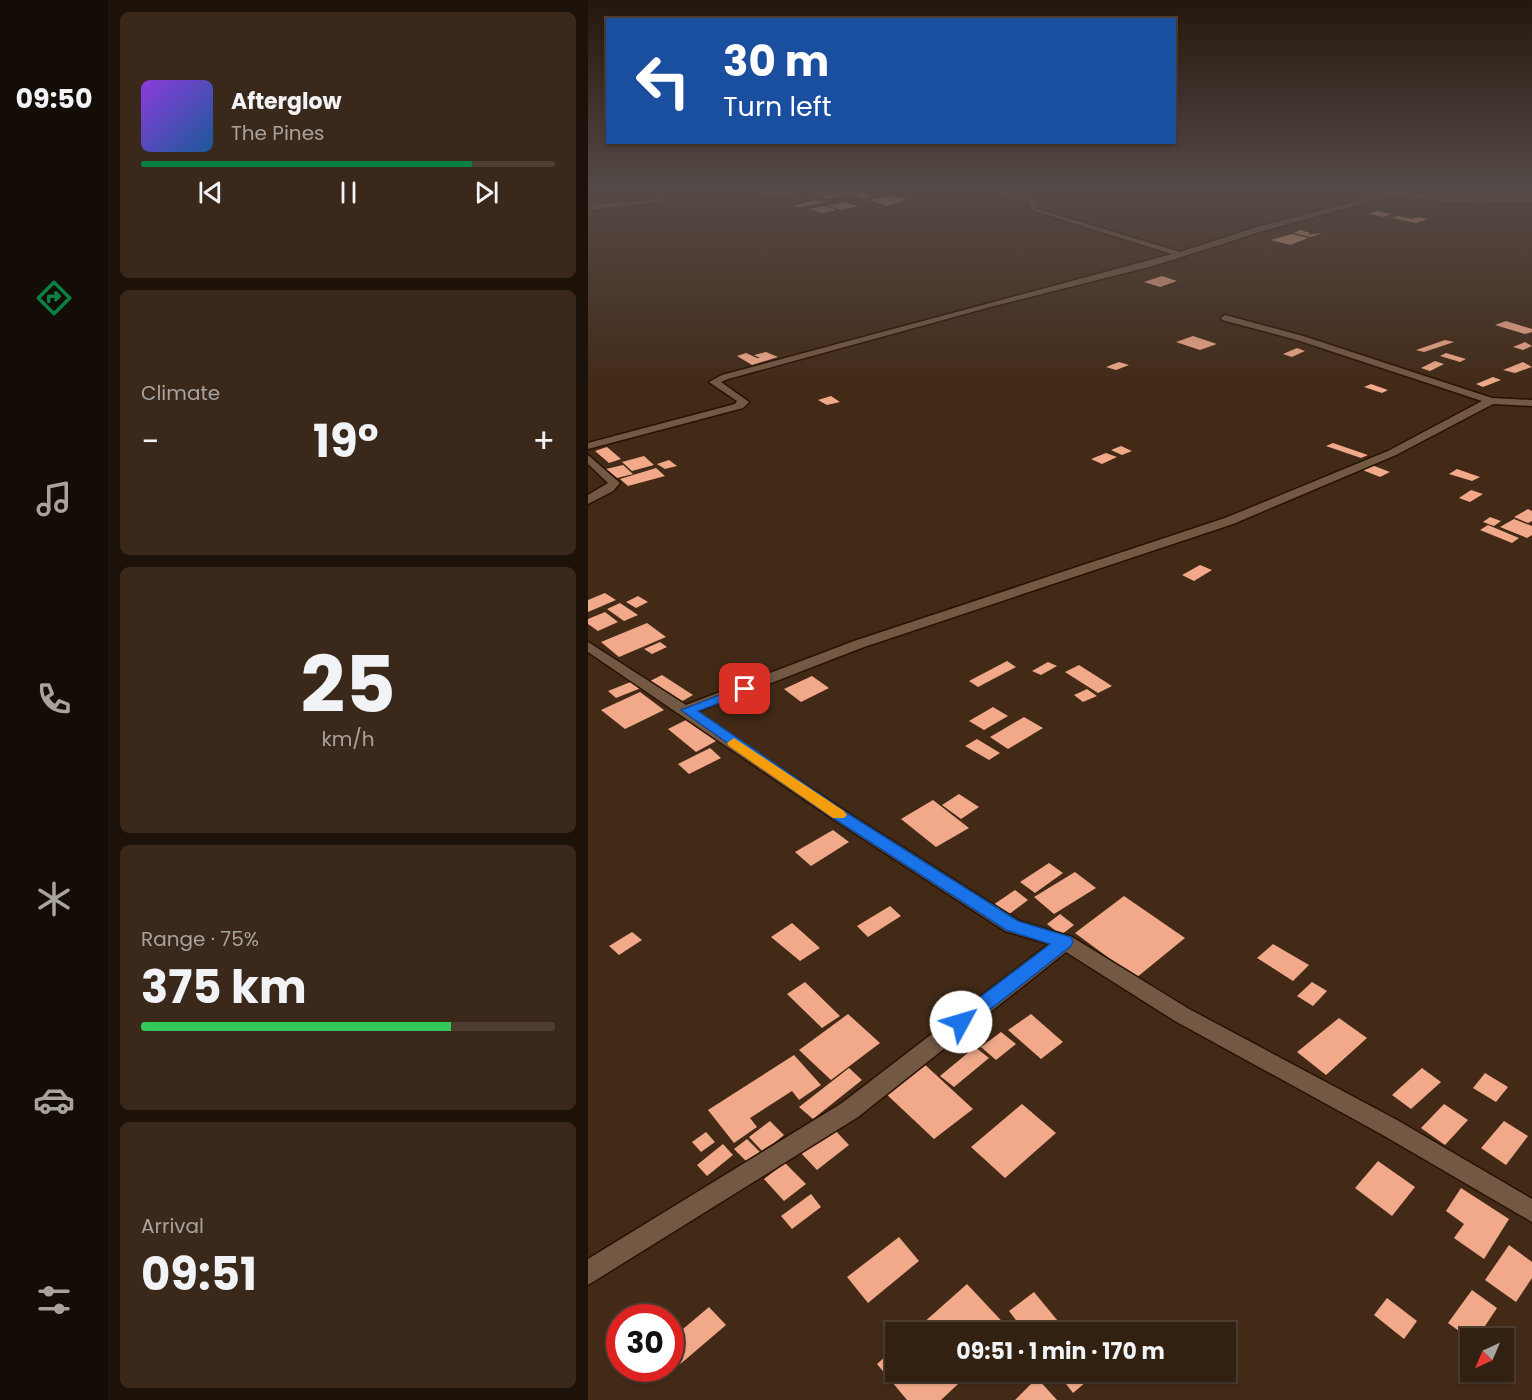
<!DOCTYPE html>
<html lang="en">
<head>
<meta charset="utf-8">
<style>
  :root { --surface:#322011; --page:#3a281a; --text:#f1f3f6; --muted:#a8a39f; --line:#4d3e31; --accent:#0b8043 }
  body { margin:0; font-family:Poppins,sans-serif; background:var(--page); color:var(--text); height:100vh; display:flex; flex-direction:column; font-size:22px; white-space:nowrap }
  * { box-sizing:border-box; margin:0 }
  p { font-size:20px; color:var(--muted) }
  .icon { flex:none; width:33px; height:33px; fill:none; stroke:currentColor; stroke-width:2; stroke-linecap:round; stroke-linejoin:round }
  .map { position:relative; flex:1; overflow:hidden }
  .details { display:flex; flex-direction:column; gap:12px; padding:12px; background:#1c1209; width:480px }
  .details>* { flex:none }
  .guide { position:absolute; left:18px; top:18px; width:570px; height:126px; border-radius:0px; box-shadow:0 2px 4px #0004,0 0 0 2px var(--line); background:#1a4fa0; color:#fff; overflow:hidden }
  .needle { width:39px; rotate:224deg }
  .buttons { position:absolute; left:872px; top:1328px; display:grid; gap:12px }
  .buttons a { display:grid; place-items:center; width:54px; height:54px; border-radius:0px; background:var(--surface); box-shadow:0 2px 4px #0004,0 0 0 2px var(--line); font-size:30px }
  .speed { position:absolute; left:18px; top:1304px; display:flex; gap:12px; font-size:30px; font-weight:700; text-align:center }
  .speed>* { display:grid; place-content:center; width:78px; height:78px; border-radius:50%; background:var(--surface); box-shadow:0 2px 4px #0004,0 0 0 2px var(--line); line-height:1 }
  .speed .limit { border:9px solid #d22; background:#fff; color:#111 }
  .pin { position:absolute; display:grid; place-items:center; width:51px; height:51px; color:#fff; margin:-26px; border-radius:12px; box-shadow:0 3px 9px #0006 }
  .me { position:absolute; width:66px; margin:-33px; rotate:51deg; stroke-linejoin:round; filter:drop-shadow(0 0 4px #0008) }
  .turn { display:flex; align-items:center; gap:21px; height:126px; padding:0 18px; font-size:27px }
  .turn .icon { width:78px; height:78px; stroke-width:2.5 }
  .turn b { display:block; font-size:42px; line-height:51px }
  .big { font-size:45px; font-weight:700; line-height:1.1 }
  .details .card { flex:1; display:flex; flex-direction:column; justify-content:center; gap:9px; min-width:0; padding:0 21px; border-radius:9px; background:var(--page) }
  .details .dial { align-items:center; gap:0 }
  .dial b { font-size:78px; line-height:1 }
  .song { display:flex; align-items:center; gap:18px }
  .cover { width:72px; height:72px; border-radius:9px; background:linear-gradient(135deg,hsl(270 70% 55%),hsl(210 70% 35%)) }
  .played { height:6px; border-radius:3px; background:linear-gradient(90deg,var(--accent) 80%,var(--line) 80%) }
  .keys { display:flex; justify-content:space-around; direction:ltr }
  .heat { display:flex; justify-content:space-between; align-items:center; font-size:33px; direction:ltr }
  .charge { height:9px; border-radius:4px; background:linear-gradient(90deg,#34c759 75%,var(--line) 0) }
  .trip { position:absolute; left:297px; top:1322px; width:351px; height:60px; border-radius:0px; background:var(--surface); box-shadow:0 2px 4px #0004,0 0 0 2px var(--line); font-weight:700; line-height:60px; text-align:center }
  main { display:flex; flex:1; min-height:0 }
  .tab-bar { display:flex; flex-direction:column; width:108px; justify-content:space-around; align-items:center; background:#140d07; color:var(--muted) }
  .tab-bar .icon { width:42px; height:42px }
  .tab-bar .current { color:var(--accent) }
  .tab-bar b { font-size:27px; color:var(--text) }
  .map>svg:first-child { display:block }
</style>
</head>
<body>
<main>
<nav class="tab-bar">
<b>09:50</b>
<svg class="icon current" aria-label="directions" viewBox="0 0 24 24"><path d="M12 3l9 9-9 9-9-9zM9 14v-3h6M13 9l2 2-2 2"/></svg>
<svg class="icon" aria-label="music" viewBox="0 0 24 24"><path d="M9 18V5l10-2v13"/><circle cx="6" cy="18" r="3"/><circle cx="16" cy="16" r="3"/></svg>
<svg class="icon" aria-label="phone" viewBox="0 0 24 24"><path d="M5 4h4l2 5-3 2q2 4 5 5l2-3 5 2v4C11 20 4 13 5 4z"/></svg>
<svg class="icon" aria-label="climate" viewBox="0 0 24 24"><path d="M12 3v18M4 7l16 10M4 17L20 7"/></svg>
<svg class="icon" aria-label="car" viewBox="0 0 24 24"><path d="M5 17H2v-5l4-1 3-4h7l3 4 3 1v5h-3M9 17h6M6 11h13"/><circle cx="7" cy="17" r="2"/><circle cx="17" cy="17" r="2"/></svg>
<svg class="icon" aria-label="filters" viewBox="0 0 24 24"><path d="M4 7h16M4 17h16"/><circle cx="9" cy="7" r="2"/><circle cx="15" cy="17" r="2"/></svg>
</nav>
<section class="details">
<div class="card">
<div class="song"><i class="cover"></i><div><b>Afterglow</b><p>The Pines</p></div></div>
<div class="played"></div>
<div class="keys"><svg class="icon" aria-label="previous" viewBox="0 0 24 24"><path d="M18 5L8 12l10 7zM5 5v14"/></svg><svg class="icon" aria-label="pause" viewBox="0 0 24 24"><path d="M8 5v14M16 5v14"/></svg><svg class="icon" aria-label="next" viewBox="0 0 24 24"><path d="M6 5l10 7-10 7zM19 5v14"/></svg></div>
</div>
<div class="card"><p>Climate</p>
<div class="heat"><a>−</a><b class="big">19°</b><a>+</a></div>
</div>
<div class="card dial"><b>25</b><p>km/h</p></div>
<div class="card"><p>Range · 75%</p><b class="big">375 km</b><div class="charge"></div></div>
<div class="card"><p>Arrival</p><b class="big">09:51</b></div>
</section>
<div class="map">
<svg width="944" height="1400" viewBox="0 0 944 1400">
  <rect width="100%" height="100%" fill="#422a17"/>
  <path fill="#f1a989" d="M196,189L208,194L186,197L175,193Z
    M284,189L273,192L285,197L275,199L264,194L239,199L224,193L244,190L265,192Z
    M305,195L319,199L299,206L280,200Z
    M226,200L236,203L211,207L206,206Z
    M256,202L270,206L254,210L241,206Z
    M236,206L249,210L234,213L221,209Z
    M789,211L804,214L796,217L780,214Z
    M810,216L824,219L830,217L840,219L828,223L804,218Z
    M712,230L722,233L720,235L734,233L723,237L706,233Z
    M704,234L720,238L702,245L683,240Z
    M574,276L589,281L572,287L556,282Z
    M918,321L944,329V332L937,334L907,325Z
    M605,336L629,344L612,350L588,342Z
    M857,340L866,342L836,352L828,350Z
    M937,342L944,346L935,350L925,347Z
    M709,348L717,351L704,357L695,354Z
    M178,352L190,357L164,365L149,356L158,353L169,358H172L166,355Z
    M858,353L878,359L872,362L852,356Z
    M847,361L856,364L842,371L833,368Z
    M531,362L541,365L528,370L518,367Z
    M935,362L944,367L927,373L915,370Z
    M905,377L913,380L895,387L888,384Z
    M783,384L800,390L794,393L776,387Z
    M243,396L252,402L239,405L230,400Z
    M745,443L780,455L773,458L738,446Z
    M533,446L544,451L534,455L523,450Z
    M19,447L33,459L21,463L7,451Z
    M518,453L529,457L514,464L503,459Z
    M56,456L66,465L44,471L34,462Z
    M81,460L89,466L77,469L69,464Z
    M781,464L802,472L792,477L772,469Z
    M35,465L45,474L29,478L18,469Z
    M68,468L77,476L40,486L32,479Z
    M869,469L892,477L884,481L861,474Z
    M883,490L895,494L882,502L871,498Z
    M940,509L944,511V521L940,523L926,517Z
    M902,517L913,521L906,526L895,522Z
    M926,519L944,526V535L939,538L912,527Z
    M900,525L931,538L924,543L892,530Z
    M612,565L624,570L606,581L594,575Z
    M17,593L28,600L0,612V600Z
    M50,596L60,602L48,608L38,602Z
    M32,603L50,615L36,621L19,609Z
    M17,612L30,622L10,631L0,624V619Z
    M59,623L78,637L31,657L13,642Z
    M72,642L79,647L64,654L56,649Z
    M419,661L428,667L390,687L381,681Z
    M460,662L469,666L453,675L444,671Z
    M491,665L524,686L510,693L477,672Z
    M74,675L105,695L91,703L60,682Z
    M224,676L241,688L213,702L196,689Z
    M45,681L53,688L28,698L20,691Z
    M499,689L509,696L495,702L486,695Z
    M52,692L76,710L37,729L13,710Z
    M405,707L420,716L396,730L381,721Z
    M436,717L455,728L420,749L402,737Z
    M102,718L130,740L108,752L80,729Z
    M389,739L412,753L401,760L377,746Z
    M122,748L133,758L101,774L90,764Z
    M371,794L391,807L373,819L354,805Z
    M345,800L381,828L348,847L313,819Z
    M245,830L261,842L223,866L207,852Z
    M461,863L475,873L447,893L432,882Z
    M487,872L508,888L466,914L446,897Z
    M427,890L440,900L416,918L402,907Z
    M536,896L597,938L548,978L487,933Z
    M302,906L313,916L280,937L269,926Z
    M472,914L486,925L473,935L459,924Z
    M204,923L232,948L212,961L183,937Z
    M44,932L54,940L31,955L21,946Z
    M685,944L721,965L705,981L669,958Z
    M217,982L252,1016L234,1028L199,994Z
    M724,982L739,991L725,1006L709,996Z
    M260,1014L292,1043L243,1080L211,1050Z
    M443,1014L475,1042L453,1059L420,1030Z
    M751,1018L779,1038L738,1075L709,1052Z
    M413,1032L428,1044L408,1060L393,1047Z
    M387,1047L401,1058L366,1087L352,1076Z
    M206,1055L233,1085L211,1100L204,1091L162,1118L169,1127L146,1143L120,1110Z
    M334,1062L385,1109L346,1139L295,1091Z
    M261,1068L274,1080L225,1119L211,1107Z
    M834,1068L853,1082L823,1109L804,1095Z
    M897,1073L920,1087L908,1102L885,1088Z
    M434,1104L468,1133L417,1178L383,1147Z
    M856,1104L880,1120L857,1145L833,1128Z
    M182,1121L196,1135L175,1152L161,1137Z
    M916,1121L940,1136L918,1165L893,1148Z
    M244,1127L261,1145L229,1170L212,1152Z
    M118,1132L127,1142L113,1152L104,1142Z
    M159,1139L172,1152L159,1162L146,1149Z
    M135,1144L145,1155L119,1176L109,1165Z
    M790,1161L827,1187L804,1216L767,1188Z
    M197,1163L218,1184L196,1201L176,1179Z
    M873,1188L921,1219L896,1259L866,1238L876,1224L858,1211Z
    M223,1194L233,1207L204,1229L193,1216Z
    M311,1237L331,1261L280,1303L259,1277Z
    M921,1245L944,1262V1278L928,1302L897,1280Z
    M379,1284L424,1332H325Z
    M884,1290L909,1308L889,1338L882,1339L860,1323Z
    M446,1292L479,1332H437L421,1311Z
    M799,1298L829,1321L816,1339L786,1315Z
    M121,1307L138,1325L90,1366L82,1357V1340Z
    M308,1347V1371H384L353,1400H319L289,1364Z
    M468,1371H511L485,1393Z
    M449,1378L469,1400H427Z"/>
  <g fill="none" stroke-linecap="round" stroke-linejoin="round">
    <g stroke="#281201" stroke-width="3">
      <path id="minor" d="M79,189H93L73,194L79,200L76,202L0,210V206L9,204L71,199L66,192Z
        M131,189H144L141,191Z
        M181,189H191L188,191Z
        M399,189H409L447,201L450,209L592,252L669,227L802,192L797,189L854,198L944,199V203L854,202L810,194L675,231L565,266L406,306L140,379L133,382L161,402L155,408L0,449V443L147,404L149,401L121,382L134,375L584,254L446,211L441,206V203Z
        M637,315L715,336L904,398L944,400V406L905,404L808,455L645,524L276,647L108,712L260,813L431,921L484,937L601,1009L809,1120L944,1199V1222L793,1134L587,1021L478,952L270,1117L0,1285V1259L254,1103L461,944L417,931L248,821L0,652V642L98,705L266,641L637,518L800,451L894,401L709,340L634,320L633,318Z
        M0,455L32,483L25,491L0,504V495L20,483L0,464Z"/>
    </g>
    <use href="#minor" fill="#735844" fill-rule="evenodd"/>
  </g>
  <linearGradient id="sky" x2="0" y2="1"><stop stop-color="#24170d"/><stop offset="0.49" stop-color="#544a47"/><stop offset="1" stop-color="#544a47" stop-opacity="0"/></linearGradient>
  <rect width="944" height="385" fill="url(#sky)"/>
  <path fill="#1a73e8" stroke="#114b97" stroke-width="1.5" d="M157,685L161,686V692L110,711L259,813L430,921L483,937L485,942L483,946L380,1027L373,1029L367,1027L364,1022L367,1016L462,944L418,930L248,820L93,710Z"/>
  <path fill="#f59e0b" d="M146,738L256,811L259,815L256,818H245L141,746L139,743Z"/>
</svg>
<div class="buttons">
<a><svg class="needle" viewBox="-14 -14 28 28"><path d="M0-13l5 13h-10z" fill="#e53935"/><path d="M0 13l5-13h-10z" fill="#a8a39f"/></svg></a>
</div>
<div class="speed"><div class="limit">30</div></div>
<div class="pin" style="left:157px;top:689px;background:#d93025"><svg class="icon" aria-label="arrive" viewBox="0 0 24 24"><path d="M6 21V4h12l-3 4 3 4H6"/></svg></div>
<svg class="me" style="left:373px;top:1022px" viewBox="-20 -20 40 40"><circle r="19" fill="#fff"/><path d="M0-13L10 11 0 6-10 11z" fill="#1a73e8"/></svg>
<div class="trip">09:51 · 1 min · 170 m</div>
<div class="guide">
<div class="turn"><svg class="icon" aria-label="left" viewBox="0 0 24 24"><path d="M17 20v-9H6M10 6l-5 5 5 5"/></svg><div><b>30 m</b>Turn left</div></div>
</div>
</div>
</main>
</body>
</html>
